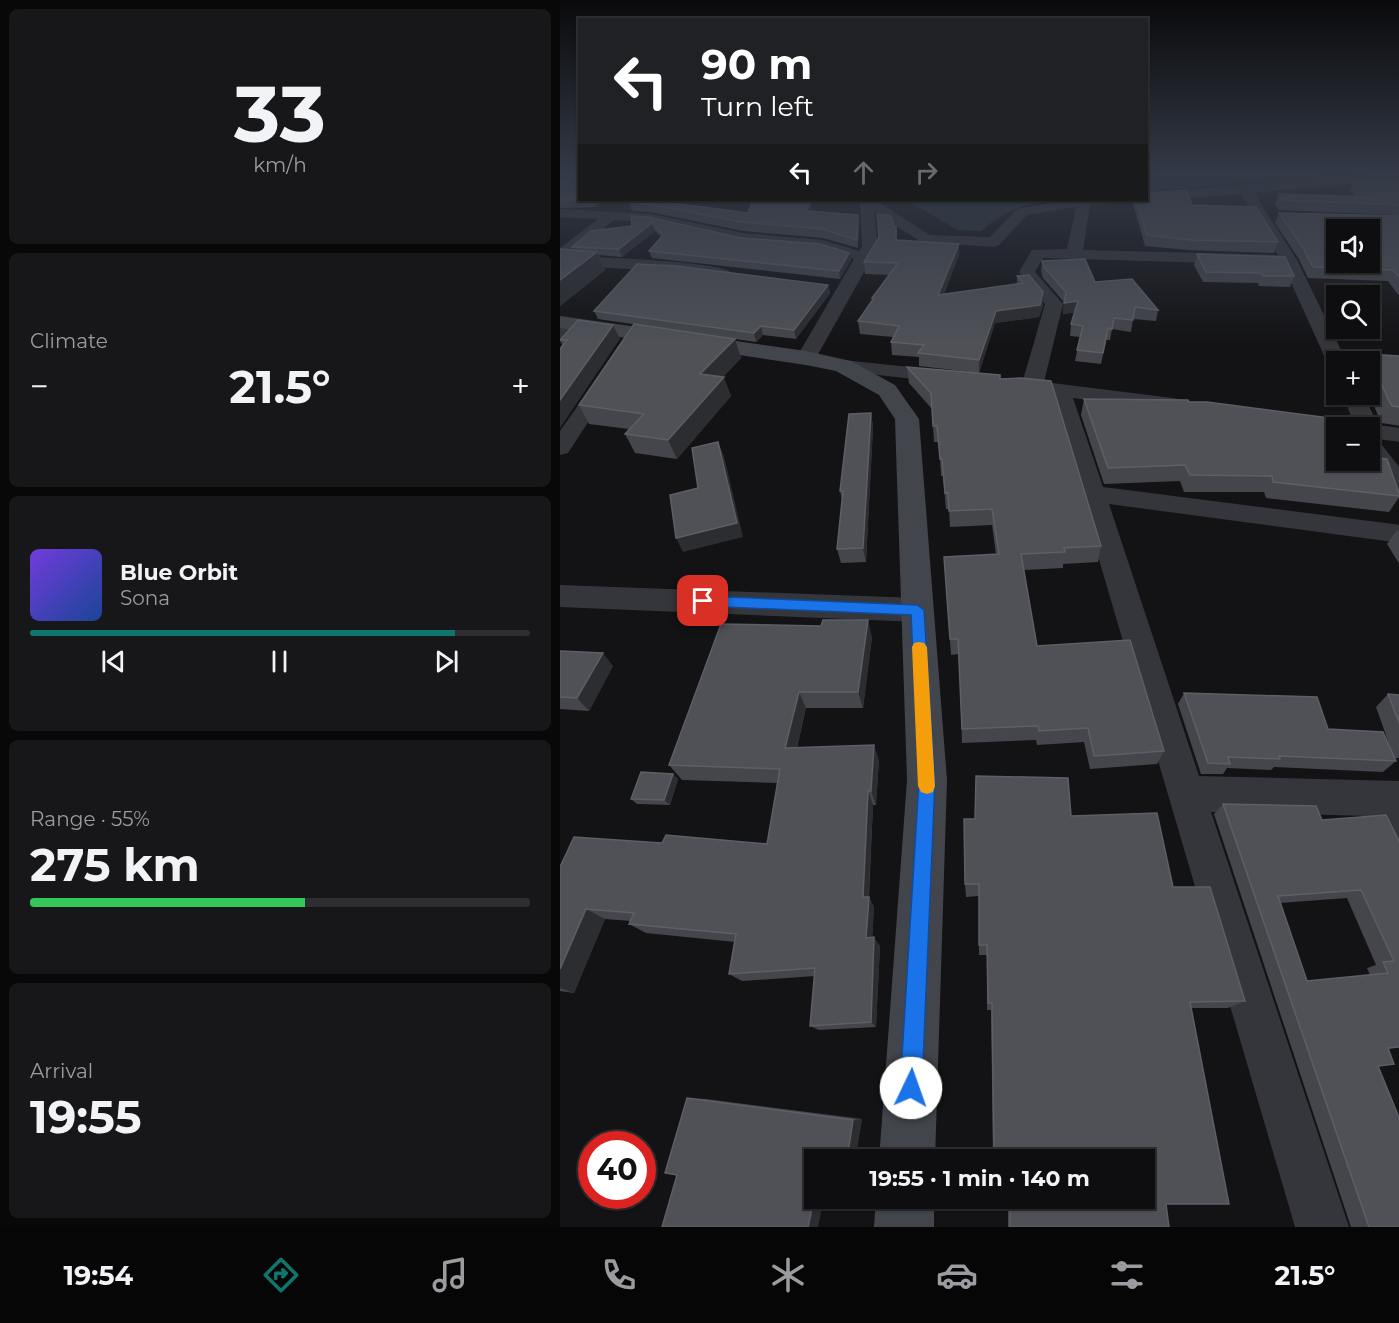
<!DOCTYPE html>
<html lang="en">
<head>
<meta charset="utf-8">
<style>
  :root { --surface:#0e0e10; --page:#171719; --text:#f1f3f6; --muted:#9b9c9f; --line:#2e2e30; --accent:#0f766e }
  body { margin:0; font-family:Montserrat,sans-serif; background:var(--page); color:var(--text); height:100vh; display:flex; flex-direction:column; font-size:22px; white-space:nowrap }
  * { box-sizing:border-box; margin:0 }
  p { font-size:20px; color:var(--muted) }
  .icon { flex:none; width:33px; height:33px; fill:none; stroke:currentColor; stroke-width:2; stroke-linecap:round; stroke-linejoin:round }
  .map { position:relative; flex:1; overflow:hidden }
  .sheet { display:flex; flex-direction:column; gap:9px; padding:9px; background:#080809; width:560px }
  .sheet>* { flex:none }
  .banner { position:absolute; left:18px; top:18px; width:570px; height:183px; border-radius:0px; box-shadow:0 2px 4px #0004,0 0 0 2px var(--line); background:#202124; color:#fff; overflow:hidden }
  .tools { position:absolute; left:766px; top:219px; display:grid; gap:12px }
  .tools a { display:grid; place-items:center; width:54px; height:54px; border-radius:0px; background:var(--surface); box-shadow:0 2px 4px #0004,0 0 0 2px var(--line); font-size:30px }
  .speed { position:absolute; left:18px; top:1131px; display:flex; gap:12px; font-size:30px; font-weight:700; text-align:center }
  .speed>* { display:grid; place-content:center; width:78px; height:78px; border-radius:50%; background:var(--surface); box-shadow:0 2px 4px #0004,0 0 0 2px var(--line); line-height:1 }
  .speed .limit { border:9px solid #d22; background:#fff; color:#111 }
  .pin { position:absolute; display:grid; place-items:center; width:51px; height:51px; color:#fff; margin:-26px; border-radius:12px; box-shadow:0 3px 9px #0006 }
  .me { position:absolute; width:66px; margin:-33px; rotate:3deg; stroke-linejoin:round; filter:drop-shadow(0 0 4px #0008) }
  .turn { display:flex; align-items:center; gap:21px; height:126px; padding:0 24px; font-size:27px }
  .turn .icon { width:78px; height:78px; stroke-width:2.5 }
  .turn b { display:block; font-size:42px; line-height:51px }
  .lanes { display:flex; align-items:center; height:57px; padding:0 24px; background:#0003; justify-content:center; gap:30px; direction:ltr }
  .lanes .off { opacity:.35 }
  .big { font-size:45px; font-weight:700; line-height:1.1 }
  .sheet .card { flex:1; display:flex; flex-direction:column; justify-content:center; gap:9px; min-width:0; padding:0 21px; border-radius:9px; background:var(--page) }
  .sheet .dial { align-items:center; gap:0 }
  .dial b { font-size:78px; line-height:1 }
  .song { display:flex; align-items:center; gap:18px }
  .cover { width:72px; height:72px; border-radius:9px; background:linear-gradient(135deg,hsl(260 70% 55%),hsl(220 70% 35%)) }
  .played { height:6px; border-radius:3px; background:linear-gradient(90deg,var(--accent) 85%,var(--line) 85%) }
  .keys { display:flex; justify-content:space-around; direction:ltr }
  .heat { display:flex; justify-content:space-between; align-items:center; font-size:33px; direction:ltr }
  .charge { height:9px; border-radius:4px; background:linear-gradient(90deg,#34c759 55%,var(--line) 0) }
  .trip { position:absolute; left:244px; top:1149px; width:351px; height:60px; border-radius:0px; background:var(--surface); box-shadow:0 2px 4px #0004,0 0 0 2px var(--line); font-weight:700; line-height:60px; text-align:center }
  .tabs { display:flex; height:96px; justify-content:space-around; align-items:center; background:#060606; color:var(--muted) }
  .tabs .icon { width:42px; height:42px }
  .tabs .current { color:var(--accent) }
  .tabs b { font-size:27px; color:var(--text) }
  main { display:flex; flex:1; min-height:0 }
  .map>svg:first-child { display:block }
</style>
</head>
<body>
<main>
<section class="sheet">
<div class="card dial"><b>33</b><p>km/h</p></div>
<div class="card"><p>Climate</p>
<div class="heat"><a>−</a><b class="big">21.5°</b><a>+</a></div>
</div>
<div class="card">
<div class="song"><i class="cover"></i><div><b>Blue Orbit</b><p>Sona</p></div></div>
<div class="played"></div>
<div class="keys"><svg class="icon" aria-label="previous" viewBox="0 0 24 24"><path d="M18 5L8 12l10 7zM5 5v14"/></svg><svg class="icon" aria-label="pause" viewBox="0 0 24 24"><path d="M8 5v14M16 5v14"/></svg><svg class="icon" aria-label="next" viewBox="0 0 24 24"><path d="M6 5l10 7-10 7zM19 5v14"/></svg></div>
</div>
<div class="card"><p>Range · 55%</p><b class="big">275 km</b><div class="charge"></div></div>
<div class="card"><p>Arrival</p><b class="big">19:55</b></div>
</section>
<div class="map">
<svg width="840" height="1227" viewBox="0 0 840 1227">
  <rect width="100%" height="100%" fill="#131315"/>
  <path fill="#28343a" d="M587,173H788L587,191Z
    M347,200H495C460,205 449,208 421,231L397,230Z"/>
  <g fill="none" stroke-linecap="round" stroke-linejoin="round">
    <path fill="#34363b" fill-rule="evenodd" d="M821,173H840V179L694,193L737,260L787,362H777V368L770,366L767,362L723,265L483,258L475,272L503,304L484,382L613,398L621,400L624,405L621,410L613,412L513,398L543,487L840,525V543L549,504L639,776L840,781V857L826,852L810,816L651,812L789,1227H735L491,396L465,391L461,387L485,304L459,272L472,250L507,249L516,207L467,215L439,245L434,247L361,242L314,211L318,247L256,358L253,362H239L236,358L294,259L262,249L183,243L91,222L54,220L10,256C34,257 162,261 172,273L164,278L119,272L0,265V248L38,219L0,217V209L91,214L183,233L263,240L299,251L302,247L300,200H315L370,235L430,237L457,209L509,200H555L554,203L530,205L523,250L718,255L681,194L586,201L581,200H586V193Z
      M0,175L8,176L9,179L0,183Z
      M10,318L17,320L19,324L7,337L0,339V323Z
      M283,360L387,371L394,373L397,377L394,381L387,383L276,370L273,366L276,362Z
      M45,375L52,377L55,381L8,453L0,455V431L38,377Z
      M782,394H803L818,425L840,428V442L810,438V428H796Z
      M810,438L818,440L840,468V494L831,492L809,460Z
      M0,585L357,598L368,602L372,610L368,618L357,622L0,607Z"/>
    <path fill="#42454b" fill-rule="evenodd" d="M0,316L246,351L291,361L335,385L359,419L387,780L375,1160H319L347,780L335,419L319,395L276,371L246,365L0,328Z
      M316,1198H374V1227H314Z"/>
  </g>
  <path fill="#44464b" fill-rule="evenodd" d="M0,180L20,200H44L36,207L0,208Z
    M794,180L840,181V215L719,210L715,204L719,194L797,197L790,190Z
    M68,200L188,213L193,200H252L250,212L298,215L299,223L298,248L263,238L183,231L91,212L72,211Z
    M572,200H586L632,205L718,242L714,253L628,250L585,246Z
    M719,213L840,216V297L828,281L748,278L739,259L715,223Z
    M71,216L181,238L289,253L291,260L280,279L92,258L89,251L101,237L95,231L62,257L39,255L45,270L0,306V249L14,250L12,247L72,226Z
    M334,226H336L337,241L399,255L384,294L457,284V276L483,292V305L479,317L435,323L419,373L359,366V357L332,355L331,342L333,337L300,334L298,321L312,300V298L330,275L305,274L304,262L319,237Z
    M637,254L734,276L730,287L699,286L698,283L643,282L634,265Z
    M482,261L535,282L598,310L596,321L573,319L571,332L552,329L550,340H546L541,364L515,361L520,337L510,336L511,324L515,312L503,314L504,302L483,278L481,271Z
    M268,285L270,293L236,339L203,335L196,342L38,319L34,311Z
    M53,325L60,339L3,346L0,341V340Z
    M175,339L181,358L163,377L171,396L117,459L75,453L65,434L69,429L29,424L19,405Z
    M808,354L840,356V426L822,423L820,420L809,394L810,362H804Z
    M347,367L440,379L541,546L538,562L503,564V568L464,570L477,646L604,751L597,764L530,769L524,742L477,745L476,740L402,743L399,654L391,655L384,557L436,554L432,525L390,527L389,509H386L383,476H381L379,442H374L372,409L349,383Z
    M524,399L629,402L785,420L797,417L777,428L840,495V496L829,512L706,498L704,492H624L620,481L544,484L521,415Z
    M311,413L313,427L306,562L281,563L277,549L282,500L280,491Z
    M837,530L840,533V565L827,544Z
    M312,637L303,708H246L237,748L319,760L316,805H313L309,897L314,907L312,937L320,946L316,1027L259,1030L250,1026L255,976L182,981L169,974L175,942L86,933L69,924L71,921L45,919L14,993L0,991V867L102,843L207,844L217,783L122,780L109,765Z
    M0,651L53,666L29,711L0,709Z
    M624,693L768,729L836,761L823,772L714,767L711,770L667,768L663,774H641L618,704Z
    M828,694L840,695V758H834L816,707Z
    M113,774L118,779L110,805L77,804L71,799Z
    M663,804L762,820L840,843V1047L828,1049L818,1066L840,1227H791L654,814ZM787,898L816,965L807,968L810,975L747,981L720,903Z
    M511,816L613,887L685,1001L668,1008H631L606,1204L609,1227H448V1205H435L434,1198H585V1160H433L431,1010H427V955H419V896L406,897L405,884Z
    M127,1098L146,1099L302,1119L295,1160H255L117,1175Z"/>
  <path fill="#2c2d31" d="M33,200H44L36,207Z
    M249,200H252L249,220L247,211Z
    M298,215L299,223L298,248L297,240Z
    M92,223L95,231L62,257L59,249Z
    M399,244V255L379,307L378,295Z
    M37,252L45,270L0,306V280Z
    M289,253L291,260L280,279L279,271Z
    M268,285L270,293L236,339L234,330Z
    M483,292V305L479,317L435,323L419,373V360L436,311Z
    M518,301L517,312L503,314L504,303Z
    M53,325L60,339L0,428V400Z
    M201,326L203,335L196,342L194,333Z
    M175,339L181,358L147,393L140,374Z
    M164,377L171,396L117,459L108,440Z
    M311,413L313,427L306,562L303,548Z
    M158,442L164,456L183,537L123,552L116,538Z
    M308,620L312,637L303,708L298,692Z
    M43,653L53,666L29,711L17,698Z
    M239,692L246,708L233,763L225,748Z
    M314,745L319,760L316,805L311,791Z
    M113,774L118,779L110,805L104,800Z
    M308,791L313,805L308,907L303,897Z
    M309,897L314,907L312,946L306,938Z
    M26,909L45,919L14,993L0,988V969Z
    M314,937L320,946L316,1027L311,1022Z
    M302,1119L295,1160H287L293,1120Z
    M254,1194H255V1198H264L258,1227H248Z"/>
  <path fill="#4f5157" stroke="#5c5f66" stroke-width="1.5" fill-rule="evenodd" d="M7,173H20V199L0,200V180H2Z
    M794,180L840,181V205L722,200L719,194L812,197Z
    M626,190L632,205L696,207L718,242L630,240L587,235L576,200H586V193Z
    M68,200H90L188,213L193,200H249L247,211L298,215L297,240L262,229L181,222L88,204L69,202Z
    M719,213L840,216V278L833,270L753,267L743,248ZM777,230H810V262H777Z
    M317,214L331,216L334,226H336V240L399,244L378,295L464,283L457,276L469,275L483,292L480,305L436,311L419,360L358,353L364,345L331,342L339,326L298,321L314,298H312L338,263L304,262L319,237Z
    M71,216L88,217L181,238L260,244L289,253L279,271L89,251L103,235L92,223L59,249L12,247L31,231L72,226Z
    M0,249L37,252L0,280Z
    M637,254L725,257L734,276H703L701,273L646,272Z
    M525,259L535,282L572,279L598,310L575,307L573,320L554,318L552,329L548,328L543,353L517,350L523,326L511,324L518,301L504,303L506,292L484,267L482,261Z
    M77,264L116,266L268,285L234,330L201,326L194,333L34,311Z
    M18,320L53,325L0,400V349L7,340H0Z
    M74,324L175,339L140,374L164,377L108,440L65,434L84,414L19,405Z
    M808,354L840,356V407L832,406L830,403Z
    M347,367L440,375V379L461,378L491,381L541,546L504,548L505,552L461,554L477,646L570,640L604,751L534,756L528,728L479,731L478,726L402,729L398,639H390L384,557L439,554L432,509L389,511L388,492L385,493L382,459H380L377,426H373L371,393Z
    M524,399L628,400L629,402H647L785,420L788,416L797,417L800,428H777V460H810V457L827,459L840,496L713,482L712,476L630,475L625,465L548,468Z
    M311,413L303,548L277,549L283,491H280L289,414Z
    M158,442L177,523L116,538L110,495L138,488L132,448Z
    M263,620H308L298,692H239L225,748L314,745L311,791H308L303,897H309L306,938L314,937L311,1022L250,1026L255,968L169,974L176,934L69,924L74,913L26,909L0,969V867L14,837L102,843L106,835L207,844L220,769L109,765L161,624L261,626Z
    M0,651L43,653L17,698L0,697Z
    M624,693L757,697L768,729L823,732L836,761L719,756L720,759L668,757L670,764L648,763Z
    M828,694L840,695V725Z
    M81,772L113,774L104,800L71,799Z
    M416,776L508,778L511,816L597,813L613,887H650L685,1001L630,1002L669,1204H606L609,1227H450V1205H435V1198H585V1160H434L432,1003H428L427,945H419V884H405L404,819H415Z
    M663,804L756,806L762,820L826,815L840,843V1047L828,1048L834,1064L818,1066L840,1120V1227H809ZM801,890L834,961L823,962L828,973L747,981L718,896Z
    M127,1098L293,1120L287,1160H255V1194L248,1227H102L117,1175L105,1173Z"/>
  <linearGradient id="sky" x2="0" y2="1"><stop stop-color="#0a0a0c"/><stop offset="0.5" stop-color="#333946"/><stop offset="1" stop-color="#333946" stop-opacity="0"/></linearGradient>
  <rect width="840" height="345" fill="url(#sky)"/>
  <path fill="#1a73e8" stroke="#114b97" stroke-width="1.5" d="M143,596L357,605L364,610L375,780L362,1088L359,1096L351,1099L343,1096L340,1088L359,780L351,615L143,606L136,601Z"/>
  <path fill="#f59e0b" d="M359,642L364,643L367,647L375,786L373,792L367,794L361,792L358,786L352,647L354,643Z"/>
</svg>
<div class="tools">
<a><svg class="icon" aria-label="sound" viewBox="0 0 24 24"><path d="M4 9h4l5-4v14l-5-4H4zM17 9q2 3 0 6"/></svg></a>
<a><svg class="icon" aria-label="search" viewBox="0 0 24 24"><circle cx="10" cy="10" r="6"/><path d="M15 15l6 6"/></svg></a>
<a>+</a>
<a>−</a>
</div>
<div class="speed"><div class="limit">40</div></div>
<div class="pin" style="left:143px;top:601px;background:#d93025"><svg class="icon" aria-label="arrive" viewBox="0 0 24 24"><path d="M6 21V4h12l-3 4 3 4H6"/></svg></div>
<svg class="me" style="left:351px;top:1088px" viewBox="-20 -20 40 40"><circle r="19" fill="#fff"/><path d="M0-13L10 11 0 6-10 11z" fill="#1a73e8"/></svg>
<div class="trip">19:55 · 1 min · 140 m</div>
<div class="banner">
<div class="turn"><svg class="icon" aria-label="left" viewBox="0 0 24 24"><path d="M17 20v-9H6M10 6l-5 5 5 5"/></svg><div><b>90 m</b>Turn left</div></div>
<div class="lanes"><svg class="icon" aria-label="left" viewBox="0 0 24 24"><path d="M17 20v-9H6M10 6l-5 5 5 5"/></svg><svg class="icon off" aria-label="ahead" viewBox="0 0 24 24"><path d="M12 20V5M6 11l6-6 6 6"/></svg><svg class="icon off" aria-label="right" viewBox="0 0 24 24"><path d="M7 20v-9h11M14 6l5 5-5 5"/></svg></div>
</div>
</div>
</main>
<nav class="tabs">
<b>19:54</b>
<svg class="icon current" aria-label="directions" viewBox="0 0 24 24"><path d="M12 3l9 9-9 9-9-9zM9 14v-3h6M13 9l2 2-2 2"/></svg>
<svg class="icon" aria-label="music" viewBox="0 0 24 24"><path d="M9 18V5l10-2v13"/><circle cx="6" cy="18" r="3"/><circle cx="16" cy="16" r="3"/></svg>
<svg class="icon" aria-label="phone" viewBox="0 0 24 24"><path d="M5 4h4l2 5-3 2q2 4 5 5l2-3 5 2v4C11 20 4 13 5 4z"/></svg>
<svg class="icon" aria-label="climate" viewBox="0 0 24 24"><path d="M12 3v18M4 7l16 10M4 17L20 7"/></svg>
<svg class="icon" aria-label="car" viewBox="0 0 24 24"><path d="M5 17H2v-5l4-1 3-4h7l3 4 3 1v5h-3M9 17h6M6 11h13"/><circle cx="7" cy="17" r="2"/><circle cx="17" cy="17" r="2"/></svg>
<svg class="icon" aria-label="filters" viewBox="0 0 24 24"><path d="M4 7h16M4 17h16"/><circle cx="9" cy="7" r="2"/><circle cx="15" cy="17" r="2"/></svg>
<b>21.5°</b>
</nav>
</body>
</html>
